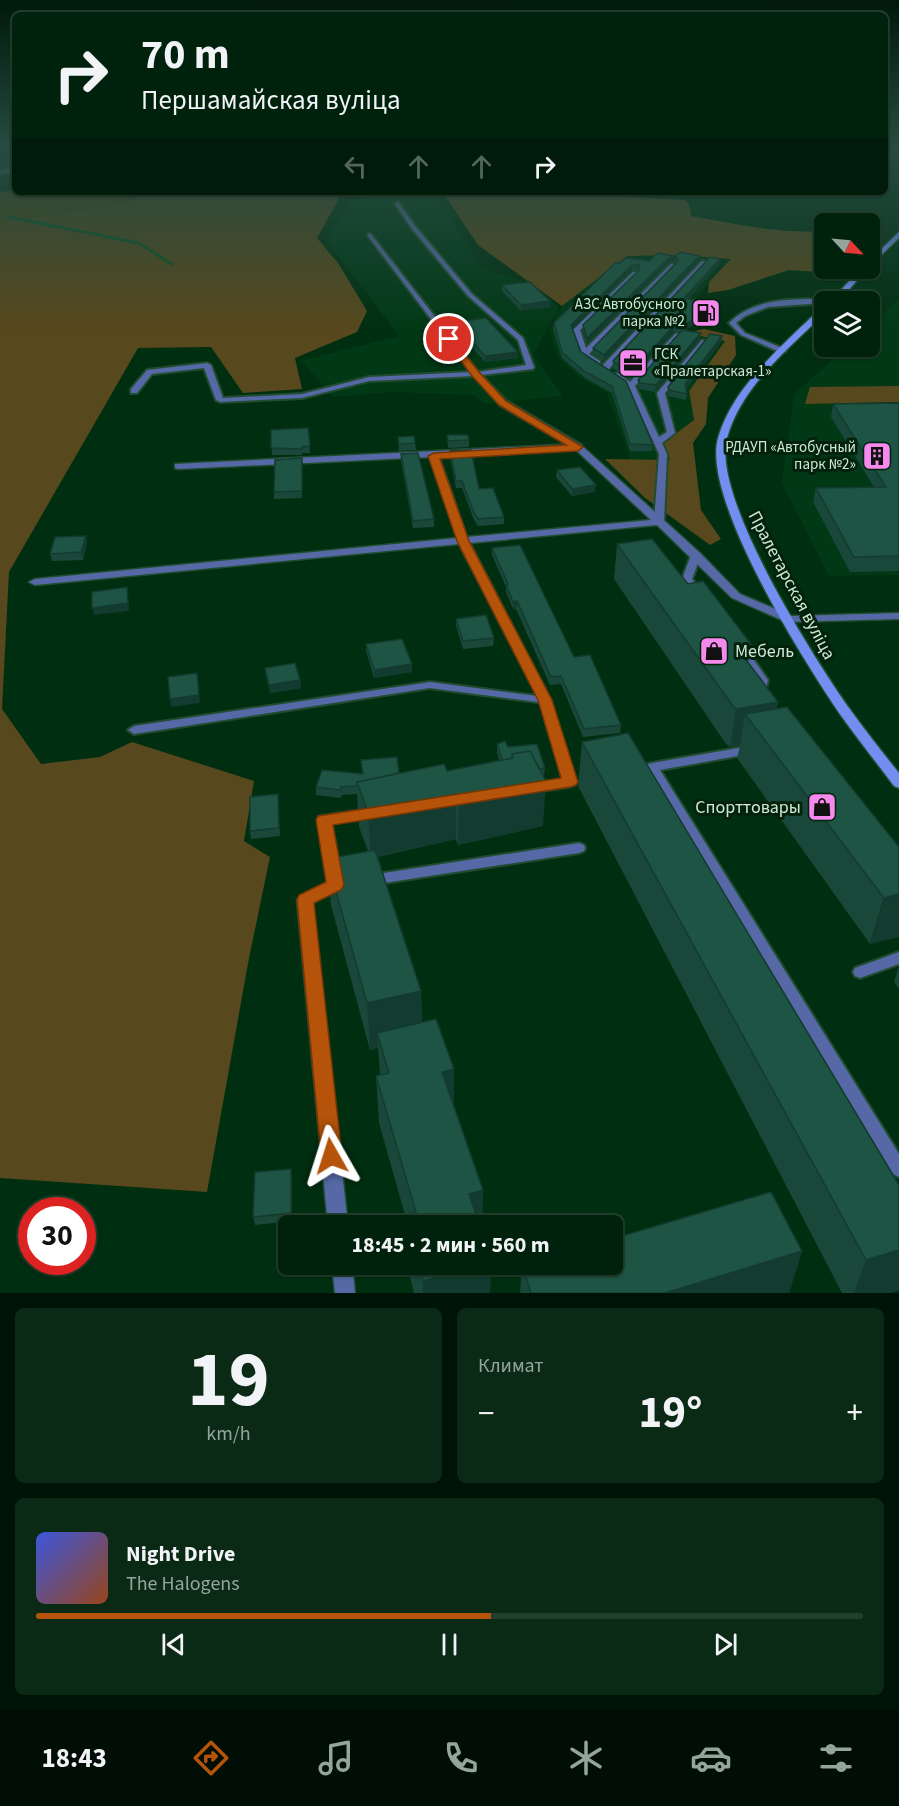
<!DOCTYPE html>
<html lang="ru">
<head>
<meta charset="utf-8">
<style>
  :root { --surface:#00220c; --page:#0a2a15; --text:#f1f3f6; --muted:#95a49d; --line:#223f2d; --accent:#b45309 }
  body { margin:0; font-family:"Source Sans 3",sans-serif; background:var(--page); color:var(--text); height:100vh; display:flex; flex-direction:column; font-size:22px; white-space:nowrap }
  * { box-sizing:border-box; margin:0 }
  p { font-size:20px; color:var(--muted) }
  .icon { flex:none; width:33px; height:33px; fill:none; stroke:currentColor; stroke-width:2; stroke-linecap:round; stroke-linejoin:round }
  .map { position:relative; height:1293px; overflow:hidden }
  .side { display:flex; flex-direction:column; gap:15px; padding:15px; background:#001307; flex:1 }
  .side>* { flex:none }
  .guide { position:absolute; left:12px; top:12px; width:876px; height:183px; border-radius:9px; box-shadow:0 2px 4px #0004,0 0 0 2px var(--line); background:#00220c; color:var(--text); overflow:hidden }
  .needle { width:39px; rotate:116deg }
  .buttons { position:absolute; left:814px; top:213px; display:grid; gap:12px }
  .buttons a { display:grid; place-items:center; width:66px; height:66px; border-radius:9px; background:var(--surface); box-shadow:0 2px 4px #0004,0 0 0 2px var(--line); font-size:30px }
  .speed { position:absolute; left:18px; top:1197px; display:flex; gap:12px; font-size:30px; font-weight:700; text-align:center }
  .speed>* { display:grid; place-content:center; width:78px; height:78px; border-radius:50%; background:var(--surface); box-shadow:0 2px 4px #0004,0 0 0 2px var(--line); line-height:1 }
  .speed .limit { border:9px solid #d22; background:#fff; color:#111 }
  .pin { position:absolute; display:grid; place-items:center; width:51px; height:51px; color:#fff; margin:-26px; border:3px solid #fff; border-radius:50%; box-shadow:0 2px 6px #0007 }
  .me { position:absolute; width:66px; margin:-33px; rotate:354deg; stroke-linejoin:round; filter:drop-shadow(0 0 4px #0008) }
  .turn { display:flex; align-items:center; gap:21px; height:126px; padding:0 30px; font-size:27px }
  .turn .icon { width:78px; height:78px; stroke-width:2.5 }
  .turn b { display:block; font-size:42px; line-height:51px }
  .lanes { display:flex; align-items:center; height:57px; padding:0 30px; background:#0003; justify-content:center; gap:30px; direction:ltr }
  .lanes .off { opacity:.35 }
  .big { font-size:45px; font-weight:700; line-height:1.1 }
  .side .card { flex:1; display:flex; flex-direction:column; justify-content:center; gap:9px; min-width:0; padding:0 21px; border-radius:9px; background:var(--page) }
  .side .dial { align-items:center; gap:0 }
  .dial b { font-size:78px; line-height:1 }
  .song { display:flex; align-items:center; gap:18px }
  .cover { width:72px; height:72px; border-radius:9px; background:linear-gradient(135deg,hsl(230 70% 55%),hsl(20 70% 35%)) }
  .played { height:6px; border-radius:3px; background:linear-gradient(90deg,var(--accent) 55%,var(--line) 55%) }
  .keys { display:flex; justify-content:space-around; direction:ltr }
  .heat { display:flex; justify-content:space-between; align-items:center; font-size:33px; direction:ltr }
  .side .tiles { flex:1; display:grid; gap:15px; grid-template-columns:1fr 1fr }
  .card:last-child { grid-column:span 2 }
  .trip { position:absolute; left:278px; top:1215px; width:345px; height:60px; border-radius:9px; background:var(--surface); box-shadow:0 2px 4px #0004,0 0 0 2px var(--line); font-weight:700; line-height:60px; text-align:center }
  .tab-bar { display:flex; height:96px; justify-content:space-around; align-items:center; background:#000e05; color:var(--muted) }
  .tab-bar .icon { width:42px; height:42px }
  .tab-bar .on { color:var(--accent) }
  .tab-bar b { font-size:27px; color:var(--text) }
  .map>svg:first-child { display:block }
</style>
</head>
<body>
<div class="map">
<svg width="899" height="1293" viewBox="0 0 899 1293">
  <rect width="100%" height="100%" fill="#002e10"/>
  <path fill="#013815" d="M434,192L482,267L535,286L559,308L533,355L563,396L485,404L473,395L392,392L334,397L301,361L399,336L326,240L353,199Z
    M681,255L732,259L666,329L725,340L689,391L694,420L663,443L671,460L631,461L607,393L579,377L559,359L549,330L562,306L627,256Z
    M899,299V575L829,576L782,483L794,394L847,347L870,346V326Z"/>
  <path fill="#544415" d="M15,190V192H143L128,203L0,222V192Z"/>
  <path fill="#57481d" d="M143,192H355L341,195L317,238L338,263L367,311L357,332L295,358L302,389L243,393L211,347L138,348L9,572L2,709L41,764L100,757L132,742L254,781L244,841L270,857L249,958L207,1192L0,1178V222L128,203Z
    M460,192H540L685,200L689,204L691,216C735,224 780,234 825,231V267L820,272L789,270L728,290L708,293L709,282L731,259L681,255L627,256L562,306L478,245L446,197Z
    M704,329L735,336L736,355L708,398L706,424L693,443L701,510L721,539L710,545L645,498L605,459L670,460L663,443L694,420L689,391L725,341L685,333Z
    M899,386V402L805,404L810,387Z"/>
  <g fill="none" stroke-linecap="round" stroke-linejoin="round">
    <path stroke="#115227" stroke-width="3" d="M9,217L139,243L172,264"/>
    <g stroke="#214c2f" stroke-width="4">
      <path id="service" d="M15,168V172L0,174V170Z
        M398,202L416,227L472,294L523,338L534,367L533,369L481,375L506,401L581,445V449H575L500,405L474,376L369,381L302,398L220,402L216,400L204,368L152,374L137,393H131V389L147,370L207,363L211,365L223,398L302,394L369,377L471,372L368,236V234L370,233L478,372L526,365L518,340L468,296L412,229L395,204Z
        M702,261L707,262L607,371H601V367Z
        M671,264L676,265L589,354L600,361V365C582,365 578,344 573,330L574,329L633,272H637V274L580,330L586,348Z
        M834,299L837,302L768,307L745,316L736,323L745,333L785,349L786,351L782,353L741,335L729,323C756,296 798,299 834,299Z
        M677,333L680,335L679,336L635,386L659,437L667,432L657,393L702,340L707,341L665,393L675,433L662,443L667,454L664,522L659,525L654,522L659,454L628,387L611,375L618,373L630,382L675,334Z
        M696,552L701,555L692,579L705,595L700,598L696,597L682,579L691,555Z
        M740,645L744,646L768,680L764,698L760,699L754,696L758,680L735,648Z
        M430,682L545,697L551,700L545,703L430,688L134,734L128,730L134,726Z
        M750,746L754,747L756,750L754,753L660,770L899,1154V1177L893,1174L646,767L648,764L652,763Z
        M579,843L584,845L585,848L584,851L579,853L371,885L366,883L364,880L366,877L371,875Z
        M899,952V964L860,978L855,976L853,972L855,968Z"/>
    </g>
    <g stroke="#214c2f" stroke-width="3">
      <path id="minor" d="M578,444L581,445L700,553L740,594L792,616L899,613V619L786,622L732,598L657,525L470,543L551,700L577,782L575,785L570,787L532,793L527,791L525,788L527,785L562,779L539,700L459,544L35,585L29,582L35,579L457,538L430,457L178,469L175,468V464ZM576,450L651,520L467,537L439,456Z
        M373,808L378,810L380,813L378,816L332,824L343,885L340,889L313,903L348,1226H328L297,900L300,896L327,882L317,820L319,816Z
        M332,1264H352L355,1293H335Z"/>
    </g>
    <g stroke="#214c2f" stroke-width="3">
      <path id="secondary" d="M899,232V238L870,266V260Z
        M861,268H868L838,302H830Z
        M822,307H825V313C789,348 741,387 727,438C711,497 814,658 849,708C865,730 882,752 899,773V788L894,786C877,763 859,741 842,717C806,665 701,499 718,438C732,387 785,343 822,307Z"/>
    </g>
    <use href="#service" fill="#5669a6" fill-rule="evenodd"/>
    <use href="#minor" fill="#5669a6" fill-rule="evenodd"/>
    <use href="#secondary" fill="#728ef1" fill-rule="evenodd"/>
  </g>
  <path fill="#19483a" d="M674,256V262H669L587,344L583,331V325L639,270H631L573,329L581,352L626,381L653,445L652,451H630L612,393L585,378L562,358L553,329L554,323L620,263L649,261Z
    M675,256H699L698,261L604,361L592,354L593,348L676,263L674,262Z
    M720,259L719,264L688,299L716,305L715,311L686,330L700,339L655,392L639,389L638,386V380L679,333L673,332L630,379L612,368L613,361Z
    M502,285L550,307L521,311L502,291Z
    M455,322L518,358L485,362L455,328Z
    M721,342L686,389L687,394L686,400L668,396V387Z
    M899,403V571L850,572L813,502L816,488L874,487L831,417L833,404Z
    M308,428L310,453H302V455H272L271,430Z
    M447,435L469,440V447L448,448Z
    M398,437L415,443L416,450L399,451Z
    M450,451L479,489L504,517V524L478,526L474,520L462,488H456L450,458Z
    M401,454L434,519V527L413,528L401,461Z
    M302,465V498L274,499V492Z
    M557,470L595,492L572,496L556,477Z
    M87,543L83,560L52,561L50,554Z
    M617,544L748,663L777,709L899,847L870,944L737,758L740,746L730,747L726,744L614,579Z
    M492,548L574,657L621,725L620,733L583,737L561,684L550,685L516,609H513L506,592V587L492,555Z
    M456,619L494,638L493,646L463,649L456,626Z
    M366,644L412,664V672L374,678L366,651Z
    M265,668L300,680L301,688L270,693L266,676Z
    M582,742L899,1290L890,1293H842L578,786Z
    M497,744L508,747L545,768L544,777L543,826L458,845L456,839L378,857L421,991L422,1022L454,1069V1107L483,1190L482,1226H404V1215H405L379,1123L376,1076L380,1075L378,1048L370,1050L331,905L327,859L368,851L359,827L357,794L342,795L341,798L316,795V787L399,773L447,771L499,760L497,752Z
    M278,794L280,836L251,839L250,831Z
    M899,966V989L894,982Z
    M292,1177V1221L255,1225L253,1217Z
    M802,1251L789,1293H520L522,1265Z
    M407,1264H491L490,1293H414Z"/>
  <path fill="#143b2f" d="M674,256V262H669L587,344V338L670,257Z
    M699,256L698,261L604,361V355Z
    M720,259L719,264L683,304L684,298Z
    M632,265L631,270L571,331V325Z
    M550,301V307L521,311V305Z
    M716,305L715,311L681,333L682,327Z
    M674,326L673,332L630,379V373Z
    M701,333L700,339L655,392L656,385Z
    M722,336L721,342L685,391V384Z
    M518,352V358L485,362V356Z
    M596,485L595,492L572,496V489Z
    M86,536L87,543L83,560L81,552Z
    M127,587L129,611L94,615L92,608Z
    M517,601L516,609H513V602Z
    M751,644L745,682L737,648Z
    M412,664V672L374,678V670Z
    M197,673L200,703L171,707L170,699Z
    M300,680L301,688L270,693L269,685Z
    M778,702L771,740L745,714L740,746L730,747L736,709Z
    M546,781L543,826L458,845L459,800Z
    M456,794V839L371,858L368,813Z
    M899,894V937L870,944L884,898Z
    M421,991L422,1038L377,1033L378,1048L370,1050L367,1003Z
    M454,1069V1116L442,1072Z
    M291,1169L292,1177V1221L291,1213Z
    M483,1190L482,1226H469V1194Z
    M899,1250V1290L890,1293H854L866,1260Z
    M802,1251L789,1293H665Z
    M477,1264H491L490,1293H423V1281Z"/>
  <path fill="#1d5443" stroke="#143b2f" stroke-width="1.5" d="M681,252L699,256L604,355L593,348L677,262L678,259L675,256Z
    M658,253L674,256L670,257L587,338L583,325L639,270V265H632L571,325L581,352L626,381L653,445L630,444L612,386L585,372L562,352L554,323L615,263H620L626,258L649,261Z
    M710,257L720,259L684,298L716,305L682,327L674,326L630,373L613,361Z
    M530,282L550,301L521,305L502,285Z
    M486,318L518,352L485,356L455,322Z
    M682,330L701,333L656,385L640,383L638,380Z
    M710,334L722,336L685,384L687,394L669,390L668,387Z
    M899,403V556L854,557L816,488L886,487L833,404Z
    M308,428L310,446L302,447V449L271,448V430Z
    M447,435H468L469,440L448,441Z
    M414,436L415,443L399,444L398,437Z
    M471,450L479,489L493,488L504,517L478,519L474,513L462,481H456L450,451Z
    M418,453L434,519L413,521L401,454Z
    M302,458V491L274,492L275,460Z
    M580,467L596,485L572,489L557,470Z
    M86,536L81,552L50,554L55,537Z
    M652,539L688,584L703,581L751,644L737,648L778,702L736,709L733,706L617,544Z
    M520,545L574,657L590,655L621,725L584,729L561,676L551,677L517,601L513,602L506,585L508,584L492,548Z
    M127,587L128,603L92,608V592Z
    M486,615L494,638L463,641L456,619Z
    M402,639L412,664L374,670L366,644Z
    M295,663L300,680L269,685L265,668Z
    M197,673L199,695L170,699L168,677Z
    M787,707L899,847V894L884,898L745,714Z
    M628,733L899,1185V1250L866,1260L582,742Z
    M505,741L508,747L537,744L545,768L539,769L530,751L512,754V758L502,760L497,744Z
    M530,751L546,781L459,800L456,794L368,813L357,782L444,764L447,771L513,758L512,754Z
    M397,757L399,773L357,782V786L341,787L340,790L316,787L322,770L363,774L361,760Z
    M278,794L279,828L250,831V797Z
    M375,850L421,991L367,1003L327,859Z
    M436,1019L454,1069L442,1072L483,1190L469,1194L480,1226H407L404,1215L416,1212L376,1076L389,1073L377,1033Z
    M291,1169V1213L253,1217L255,1172Z
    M771,1192L802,1251L665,1293H531L522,1265L524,1264H612V1239Z
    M418,1264H477L423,1281Z"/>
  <linearGradient id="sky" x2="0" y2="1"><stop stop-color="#001909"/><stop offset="0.45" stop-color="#264c42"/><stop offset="1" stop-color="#264c42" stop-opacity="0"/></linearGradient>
  <rect width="899" height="331" fill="url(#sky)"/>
  <path fill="#b45309" stroke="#753606" stroke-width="1.5" d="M446,338H452L479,372L506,401L583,447L578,451L440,459L469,541L552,700L578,782L576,785L570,787L333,825L344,885L341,890L314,903L342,1156L339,1163L331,1165L324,1163L321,1156L297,900L299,895L326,882L316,820L318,816L561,778L538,700L457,541L428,456L434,453L566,445L499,405L472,376L445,339Z"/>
  <defs>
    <g id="fuel-square" transform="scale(1.5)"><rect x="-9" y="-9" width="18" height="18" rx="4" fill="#f689ed" stroke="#02220c"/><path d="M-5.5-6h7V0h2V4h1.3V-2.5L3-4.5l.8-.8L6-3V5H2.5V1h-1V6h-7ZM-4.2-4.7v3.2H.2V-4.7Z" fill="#111"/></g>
    <g id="office-square" transform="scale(1.5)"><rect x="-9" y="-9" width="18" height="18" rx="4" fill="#f689ed" stroke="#02220c"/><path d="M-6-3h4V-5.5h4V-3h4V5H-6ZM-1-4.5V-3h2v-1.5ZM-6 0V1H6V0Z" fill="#111"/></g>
    <g id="building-square" transform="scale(1.5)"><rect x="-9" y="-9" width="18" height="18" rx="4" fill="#f689ed" stroke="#02220c"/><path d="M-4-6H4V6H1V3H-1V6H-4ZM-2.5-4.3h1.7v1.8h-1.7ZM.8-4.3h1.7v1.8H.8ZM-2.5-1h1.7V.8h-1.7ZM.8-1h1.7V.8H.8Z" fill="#111"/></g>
    <g id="shop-square" transform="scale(1.5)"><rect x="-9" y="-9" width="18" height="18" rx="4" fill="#f689ed" stroke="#02220c"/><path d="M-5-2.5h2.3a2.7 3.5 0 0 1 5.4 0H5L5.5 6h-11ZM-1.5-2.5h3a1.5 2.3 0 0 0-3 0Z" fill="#111"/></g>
  </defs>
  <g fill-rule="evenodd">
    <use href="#fuel-square" x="706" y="313"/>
    <use href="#office-square" x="633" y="363"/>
    <use href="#building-square" x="877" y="456"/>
    <use href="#shop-square" x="714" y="651"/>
    <use href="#shop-square" x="822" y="807"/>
  </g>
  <g text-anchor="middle" stroke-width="6" stroke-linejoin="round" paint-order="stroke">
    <g font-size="15" fill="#d0e7d4" stroke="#02220c" text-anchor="end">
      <text x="685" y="309">АЗС Автобусного<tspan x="685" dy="17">парка №2</tspan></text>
      <text x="654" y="359" text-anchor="start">ГСК<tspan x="654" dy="17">«Пралетарская-1»</tspan></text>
      <text x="856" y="452">РДАУП «Автобусный<tspan x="856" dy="17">парк №2»</tspan></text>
    </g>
    <g font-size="18" fill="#d0e7d4" stroke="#02220c">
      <text transform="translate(792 585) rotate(62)" y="6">Пралетарская вуліца</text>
    </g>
    <g font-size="18" fill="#d0e7d4" stroke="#02220c" text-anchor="start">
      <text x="735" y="657">Мебель</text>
      <text x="801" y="813" text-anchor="end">Спорттовары</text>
    </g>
  </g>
</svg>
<div class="buttons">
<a><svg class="needle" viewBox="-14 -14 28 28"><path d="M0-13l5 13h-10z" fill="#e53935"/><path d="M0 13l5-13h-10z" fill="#95a49d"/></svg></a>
<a><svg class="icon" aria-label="layers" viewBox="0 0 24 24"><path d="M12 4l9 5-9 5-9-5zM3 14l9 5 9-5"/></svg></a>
</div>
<div class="speed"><div class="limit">30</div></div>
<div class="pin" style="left:449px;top:339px;background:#d93025"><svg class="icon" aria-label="arrive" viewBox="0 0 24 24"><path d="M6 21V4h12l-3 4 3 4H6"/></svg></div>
<svg class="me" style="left:331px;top:1156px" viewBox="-20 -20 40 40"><path d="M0-17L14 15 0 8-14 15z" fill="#b45309" stroke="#fff" stroke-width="4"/></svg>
<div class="trip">18:45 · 2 мин · 560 m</div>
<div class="guide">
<div class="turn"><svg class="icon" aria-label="right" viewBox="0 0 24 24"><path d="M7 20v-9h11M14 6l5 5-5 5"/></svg><div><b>70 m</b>Першамайская вуліца</div></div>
<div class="lanes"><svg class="icon off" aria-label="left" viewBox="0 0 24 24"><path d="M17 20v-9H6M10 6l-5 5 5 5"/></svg><svg class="icon off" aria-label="ahead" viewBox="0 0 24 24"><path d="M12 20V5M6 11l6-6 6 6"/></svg><svg class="icon off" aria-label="ahead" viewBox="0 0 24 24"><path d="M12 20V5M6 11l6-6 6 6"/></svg><svg class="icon" aria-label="right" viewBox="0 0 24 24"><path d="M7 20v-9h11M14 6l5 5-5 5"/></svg></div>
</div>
</div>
<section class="side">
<div class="tiles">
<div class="card dial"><b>19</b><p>km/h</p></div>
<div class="card"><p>Климат</p>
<div class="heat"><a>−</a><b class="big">19°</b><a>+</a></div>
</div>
<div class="card">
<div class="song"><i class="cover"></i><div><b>Night Drive</b><p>The Halogens</p></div></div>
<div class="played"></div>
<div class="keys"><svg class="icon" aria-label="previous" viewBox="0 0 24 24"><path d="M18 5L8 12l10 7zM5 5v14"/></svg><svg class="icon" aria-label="pause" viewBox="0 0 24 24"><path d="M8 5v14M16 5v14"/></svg><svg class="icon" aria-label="next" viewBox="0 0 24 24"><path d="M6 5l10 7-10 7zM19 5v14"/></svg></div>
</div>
</div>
</section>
<nav class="tab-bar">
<b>18:43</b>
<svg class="icon on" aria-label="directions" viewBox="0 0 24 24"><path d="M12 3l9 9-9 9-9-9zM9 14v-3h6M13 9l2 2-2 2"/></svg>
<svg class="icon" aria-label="music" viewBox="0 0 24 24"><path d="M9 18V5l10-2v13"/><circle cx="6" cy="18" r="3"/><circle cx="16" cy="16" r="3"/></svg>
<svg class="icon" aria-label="phone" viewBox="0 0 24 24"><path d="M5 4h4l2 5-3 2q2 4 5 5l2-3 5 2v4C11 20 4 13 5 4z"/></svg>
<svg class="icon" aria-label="climate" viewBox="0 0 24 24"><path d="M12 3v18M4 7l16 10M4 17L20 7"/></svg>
<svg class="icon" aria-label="car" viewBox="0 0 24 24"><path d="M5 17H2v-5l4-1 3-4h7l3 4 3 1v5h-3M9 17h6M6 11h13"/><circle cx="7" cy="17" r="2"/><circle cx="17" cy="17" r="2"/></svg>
<svg class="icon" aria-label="filters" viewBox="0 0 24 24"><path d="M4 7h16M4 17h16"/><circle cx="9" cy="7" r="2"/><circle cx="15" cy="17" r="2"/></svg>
</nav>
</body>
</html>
